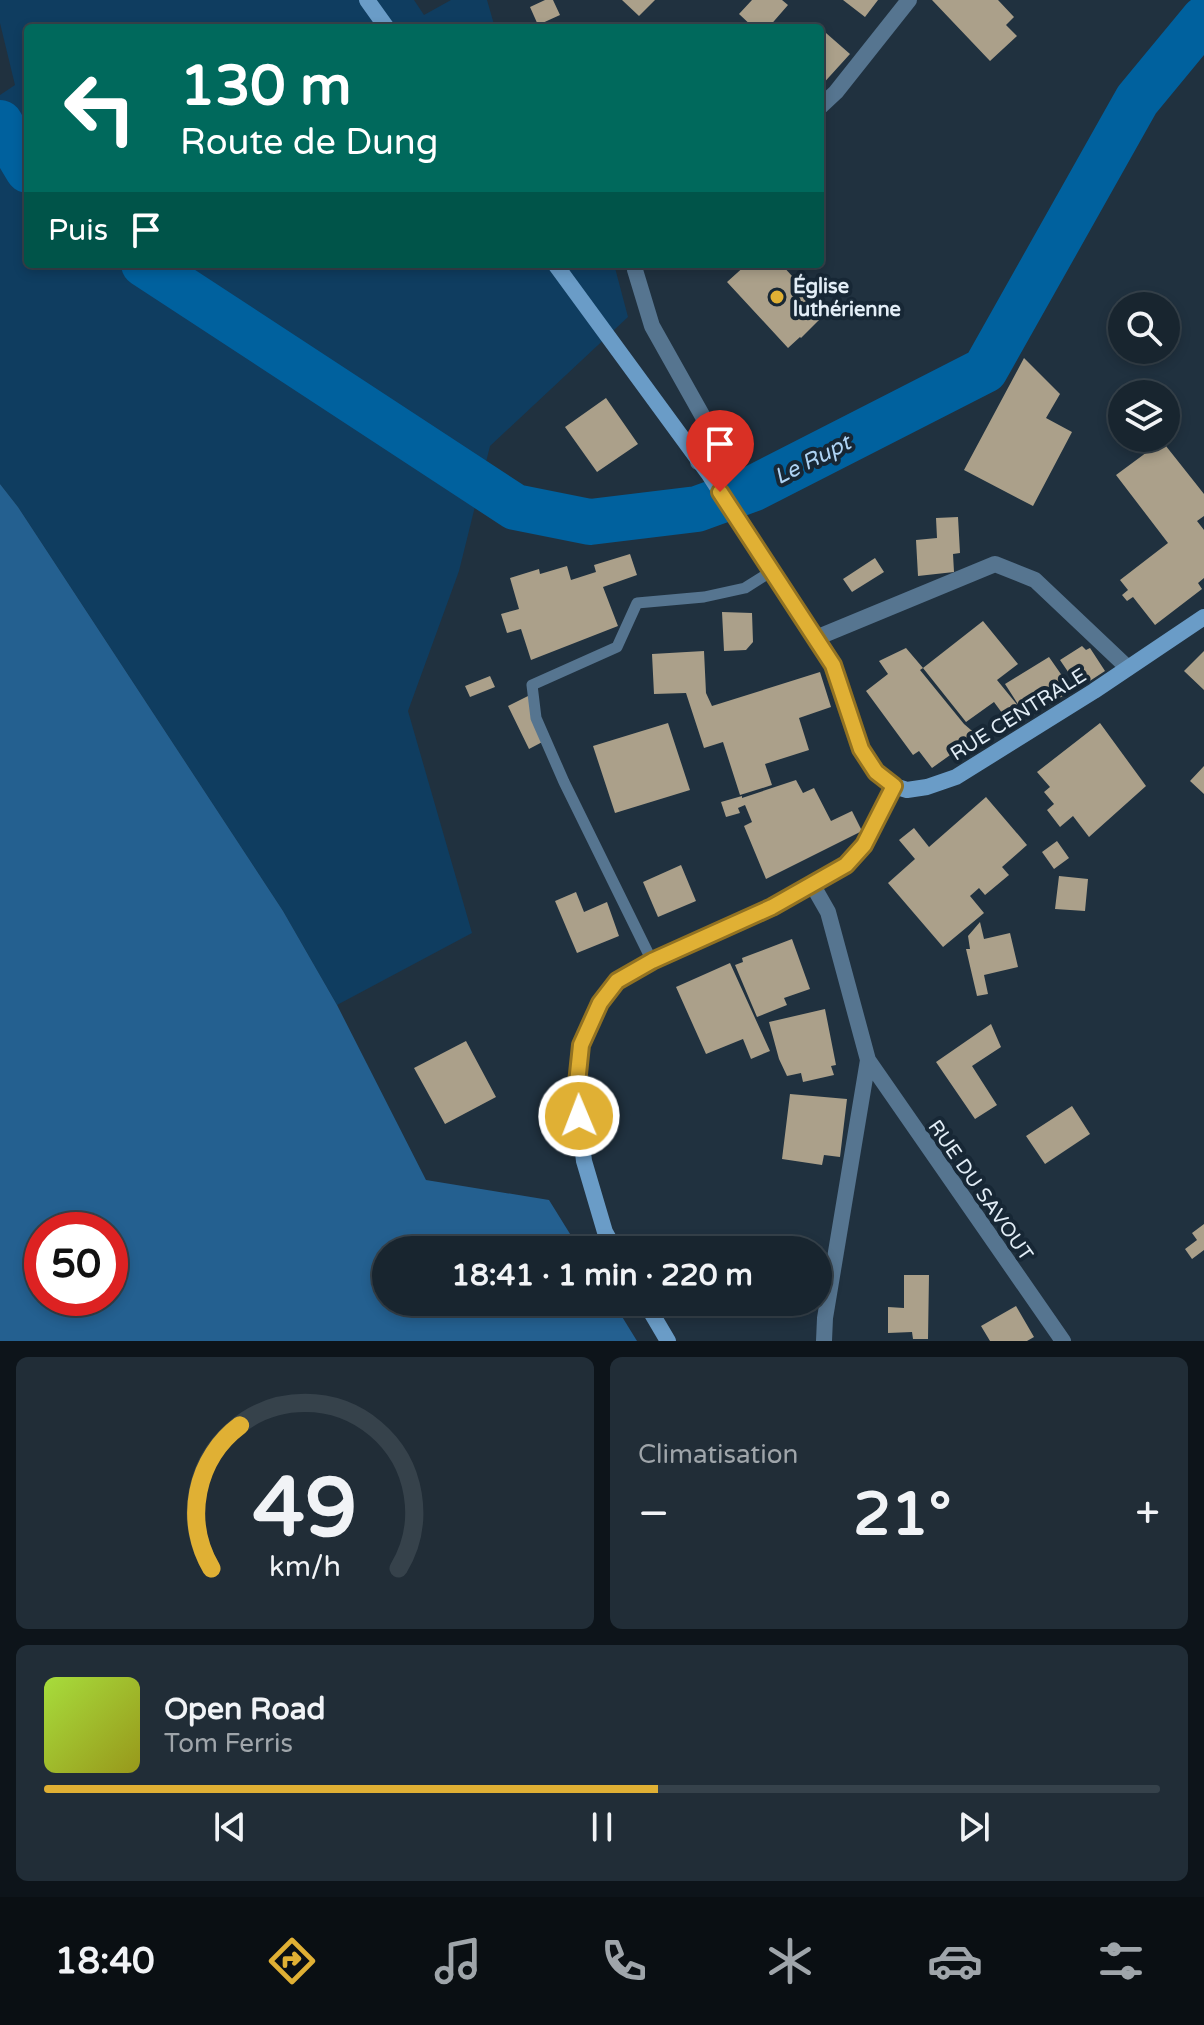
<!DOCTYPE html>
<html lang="fr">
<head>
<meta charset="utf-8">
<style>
  :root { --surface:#18252f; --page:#212d37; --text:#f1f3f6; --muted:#9fa5aa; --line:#36424b; --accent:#e0b034 }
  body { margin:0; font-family:"Varela Round",sans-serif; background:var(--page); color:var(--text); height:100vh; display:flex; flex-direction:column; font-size:30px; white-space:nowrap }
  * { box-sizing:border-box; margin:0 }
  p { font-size:26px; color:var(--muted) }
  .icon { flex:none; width:44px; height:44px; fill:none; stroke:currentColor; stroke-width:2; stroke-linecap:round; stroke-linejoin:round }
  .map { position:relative; height:1341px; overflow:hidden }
  .details { display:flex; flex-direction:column; gap:16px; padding:16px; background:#0d141a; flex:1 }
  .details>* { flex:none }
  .banner { position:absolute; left:24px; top:24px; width:800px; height:244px; border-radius:8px; box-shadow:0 4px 12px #0003,0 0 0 2px var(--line); background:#00695c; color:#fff; overflow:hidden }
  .buttons { position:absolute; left:1108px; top:292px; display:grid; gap:16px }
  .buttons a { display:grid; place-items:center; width:72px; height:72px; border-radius:50%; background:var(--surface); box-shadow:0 4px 12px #0003,0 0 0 2px var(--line); font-size:40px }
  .speed { position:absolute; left:24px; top:1212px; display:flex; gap:16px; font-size:40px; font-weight:700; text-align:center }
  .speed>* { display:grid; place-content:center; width:104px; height:104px; border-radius:50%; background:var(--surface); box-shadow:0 4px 12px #0003,0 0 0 2px var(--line); line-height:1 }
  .speed .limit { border:12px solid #d22; background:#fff; color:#111 }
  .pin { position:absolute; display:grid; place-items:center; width:68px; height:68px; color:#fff; margin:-82px -34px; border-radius:50% 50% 50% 0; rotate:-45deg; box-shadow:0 0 8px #0007 }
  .pin .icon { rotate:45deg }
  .me { position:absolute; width:88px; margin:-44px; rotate:359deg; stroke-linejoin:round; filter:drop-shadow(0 0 6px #0008) }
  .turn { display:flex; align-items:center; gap:28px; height:168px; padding:0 24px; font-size:36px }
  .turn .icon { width:104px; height:104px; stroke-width:2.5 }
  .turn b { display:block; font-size:56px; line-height:68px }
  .then { display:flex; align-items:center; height:76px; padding:0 24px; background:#0003; gap:16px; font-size:30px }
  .big { font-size:60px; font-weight:700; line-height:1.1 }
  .details .widget { flex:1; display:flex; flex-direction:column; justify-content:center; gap:12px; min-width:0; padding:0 28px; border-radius:12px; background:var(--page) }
  .details .dial { align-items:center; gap:0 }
  .dial svg { height:208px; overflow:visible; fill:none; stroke:var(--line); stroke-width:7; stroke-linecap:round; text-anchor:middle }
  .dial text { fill:var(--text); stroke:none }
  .song { display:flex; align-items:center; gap:24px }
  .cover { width:96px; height:96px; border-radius:12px; background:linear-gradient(135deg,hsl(80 70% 55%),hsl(60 70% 35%)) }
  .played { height:8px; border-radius:4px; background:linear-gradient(90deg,var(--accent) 55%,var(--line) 55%) }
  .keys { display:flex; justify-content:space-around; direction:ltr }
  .heat { display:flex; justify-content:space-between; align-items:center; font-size:44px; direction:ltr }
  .details .tiles { flex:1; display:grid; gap:16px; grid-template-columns:1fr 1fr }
  .widget:last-child { grid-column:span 2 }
  .trip { position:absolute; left:372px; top:1236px; width:460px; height:80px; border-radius:40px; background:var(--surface); box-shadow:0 4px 12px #0003,0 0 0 2px var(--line); font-weight:700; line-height:80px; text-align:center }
  .menu { display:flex; height:128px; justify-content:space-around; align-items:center; background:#0a0f13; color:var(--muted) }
  .menu .icon { width:56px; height:56px }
  .menu .on { color:var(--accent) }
  .menu b { font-size:36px; color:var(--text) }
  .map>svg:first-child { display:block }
</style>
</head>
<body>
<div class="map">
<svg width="1204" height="1341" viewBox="0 0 1204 1341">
  <rect width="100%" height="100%" fill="#20313f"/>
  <path fill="#0f3d60" d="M0,0H414L424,15L451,0H487L495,28H28V264H614L628,317L490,446L459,571L408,711L472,933L337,1005L283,911L18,507L0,484V95L15,85L0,23Z"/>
  <path fill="#246090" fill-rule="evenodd" d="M0,484L18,507L283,911L337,1005L426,1180L549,1200L580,1250H386V1302H613L637,1341H0ZM42,1230H110V1298H42Z"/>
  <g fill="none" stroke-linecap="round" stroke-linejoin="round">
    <path stroke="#00619e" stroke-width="46" d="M0,123L28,170
      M144,264L515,507L590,522L697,509L752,489L985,370L1137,100L1204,19"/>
  </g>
  <path fill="#aba08a" d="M545,0H553L560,15L538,25L530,7Z
    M622,0H655L639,16Z
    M752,0H782L788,5L768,28H754L739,14Z
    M843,0H878L865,17Z
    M932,0H998L1014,17L1006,25L1017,36L990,61Z
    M826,33L850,54L820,87V41Z
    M747,264H781L826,313L801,338L800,337L788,348L727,282Z
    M1024,358L1060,394L1046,418L1072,432L1033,506L964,470Z
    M606,398L638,444L597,472L565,427Z
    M1162,441L1204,494V516L1197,521L1204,530V578L1198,583L1202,589L1155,625L1133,597L1127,601L1122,595L1128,590L1120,580L1168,543L1116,475Z
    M958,517L960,553L953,554L954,572L918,576L916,540L937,538L936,518Z
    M630,554L637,575L603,587L618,626L531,660L521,629L507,633L501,614L519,609L510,578L539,569L540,574L567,566L571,580L596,572L594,565Z
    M875,558L884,572L852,592L843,579Z
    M722,612L752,613L753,642L746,650L724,651Z
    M983,621L1018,664L997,680L1023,712L1005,684L1049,657L1072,690L1052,703L1012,721L1005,717L994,702L966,722L923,668L920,670L964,724L978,736L959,749L962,753L956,757L953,753L932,768L919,751L913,755L866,691L888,674L879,661L906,648L923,668Z
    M1082,646L1086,650L1090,648L1105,671L1079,688L1060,660Z
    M704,651L706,693L712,706L820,672L831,707L799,718L809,750L765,764L772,785L740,795L723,742L704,748L686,693L654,694L652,654Z
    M1204,651V690L1184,671Z
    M490,676L495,687L470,697L465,686Z
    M528,696L548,739L529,749L508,706Z
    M668,723L690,790L615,813L593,746Z
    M1100,723L1146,786L1089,837L1073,816L1060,827L1047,810L1054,804L1044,792L1050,787L1037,772Z
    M1204,766V794L1190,781Z
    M796,780L803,793L814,788L831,821L852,811L862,831L766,879L744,826L752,822L745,805L738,808L740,813L726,817L721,802L742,796V798Z
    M986,797L1027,845L1002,867L1009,875L985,895L979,888L970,896L984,913L943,947L888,883L915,859L899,840L914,828L929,847Z
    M1057,841L1069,858L1054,869L1042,852Z
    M681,865L696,901L658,917L643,882Z
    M1059,876L1088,879L1085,911L1055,909Z
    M576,892L584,912L607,902L619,936L577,953L555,901Z
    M980,922L984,939L1010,933L1018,967L984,975L988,994L977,996L966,949H970L968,936Z
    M792,939L810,989L784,998L787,1005L757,1017L735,965L743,962L742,958Z
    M730,963L770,1051L751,1059L743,1039L706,1054L676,987Z
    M825,1009L836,1065L831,1066L834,1075L803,1082L801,1073L787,1076L779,1059L769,1022Z
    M991,1024L1001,1047L972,1066L997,1105L975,1119L936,1062Z
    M466,1041L496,1097L445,1124L414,1068Z
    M790,1094L847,1099L840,1157L824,1155L822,1165L782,1159Z
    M1072,1106L1090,1134L1045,1164L1026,1136Z
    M1204,1224V1250L1192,1259L1185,1249L1197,1240L1192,1233Z
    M904,1275H929L928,1339H913L912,1332L888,1333V1307L904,1308Z
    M1016,1306L1034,1337L1027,1341H990L981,1326Z"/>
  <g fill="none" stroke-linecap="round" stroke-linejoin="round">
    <path stroke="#567590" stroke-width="11" d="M652,961L564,782L536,718L532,685L617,647L637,603L704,597L745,588L772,571"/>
    <path stroke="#567590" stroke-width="16" d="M820,107L836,92L909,0
      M635,264V270L652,326L716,440L698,462
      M816,638L995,564L1035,580L1128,668
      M812,884L828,912L868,1060L825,1318L824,1341
      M868,1060L1063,1341"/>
    <path stroke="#6a9cc7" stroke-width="16" d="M367,0L387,28
      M555,264L708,473L772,571L833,665L861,749L876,772L894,786L907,790L927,787L956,777L1094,691L1204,617
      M615,1250L605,1232L584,1161L576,1093L581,1045L600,1003L617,981L652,961L772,907L846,865L864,845L894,786
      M645,1302L668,1341"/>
  </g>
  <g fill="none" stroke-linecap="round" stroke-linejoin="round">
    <g stroke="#927222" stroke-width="20">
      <path id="route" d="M579,1116L576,1093L581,1045L600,1003L617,981L652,961L772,907L846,865L864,845L894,786L876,772L861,749L833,665L720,492"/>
    </g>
    <use href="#route" stroke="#e0b034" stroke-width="14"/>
  </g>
  <circle fill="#e0b034" stroke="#172735" stroke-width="3" cx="777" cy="297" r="8"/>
  <g text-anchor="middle" stroke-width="8" stroke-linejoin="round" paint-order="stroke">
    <g font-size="20" font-weight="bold" fill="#e2edf6" stroke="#172735" text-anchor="start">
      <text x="793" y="293">Église<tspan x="793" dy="23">luthérienne</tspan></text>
    </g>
    <g font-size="20" fill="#e2edf6" stroke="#172735">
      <text transform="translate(1018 714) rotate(-32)" y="7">RUE CENTRALE</text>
      <text transform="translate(981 1190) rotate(55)" y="7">RUE DU SAVOUT</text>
    </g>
    <g font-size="22" font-style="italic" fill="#aed3f4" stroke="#172735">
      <text transform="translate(812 459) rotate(-27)" y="8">Le Rupt</text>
    </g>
  </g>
</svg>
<div class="buttons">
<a><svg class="icon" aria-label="search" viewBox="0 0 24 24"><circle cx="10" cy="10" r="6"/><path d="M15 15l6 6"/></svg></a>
<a><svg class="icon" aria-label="layers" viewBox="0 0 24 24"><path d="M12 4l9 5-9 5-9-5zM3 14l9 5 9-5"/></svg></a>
</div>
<div class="speed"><div class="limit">50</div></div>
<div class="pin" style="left:720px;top:492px;background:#d93025"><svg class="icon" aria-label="arrive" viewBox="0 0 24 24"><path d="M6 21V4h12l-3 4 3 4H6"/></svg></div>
<svg class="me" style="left:579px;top:1116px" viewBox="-20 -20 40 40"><circle r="17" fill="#e0b034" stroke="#fff" stroke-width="3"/><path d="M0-11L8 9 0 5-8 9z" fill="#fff"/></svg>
<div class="trip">18:41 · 1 min · 220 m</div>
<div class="banner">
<div class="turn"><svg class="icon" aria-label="left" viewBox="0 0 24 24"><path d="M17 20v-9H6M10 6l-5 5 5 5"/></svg><div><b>130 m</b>Route de Dung</div></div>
<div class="then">Puis<svg class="icon" aria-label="arrive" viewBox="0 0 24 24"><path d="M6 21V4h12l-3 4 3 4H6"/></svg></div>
</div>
</div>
<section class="details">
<div class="tiles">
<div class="widget dial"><svg viewBox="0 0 100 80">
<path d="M14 69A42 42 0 1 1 86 69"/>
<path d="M14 69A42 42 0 0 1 25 14" stroke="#e0b034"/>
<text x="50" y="56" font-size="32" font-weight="700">49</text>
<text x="50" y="72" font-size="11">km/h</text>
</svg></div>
<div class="widget"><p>Climatisation</p>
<div class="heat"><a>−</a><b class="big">21°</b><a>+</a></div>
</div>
<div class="widget">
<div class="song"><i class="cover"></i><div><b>Open Road</b><p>Tom Ferris</p></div></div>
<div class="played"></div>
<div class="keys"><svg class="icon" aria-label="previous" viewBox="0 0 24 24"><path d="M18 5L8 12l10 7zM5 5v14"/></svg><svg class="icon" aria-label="pause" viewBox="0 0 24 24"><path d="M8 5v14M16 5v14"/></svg><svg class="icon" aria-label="next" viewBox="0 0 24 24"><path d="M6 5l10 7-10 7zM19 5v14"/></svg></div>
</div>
</div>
</section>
<nav class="menu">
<b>18:40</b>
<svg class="icon on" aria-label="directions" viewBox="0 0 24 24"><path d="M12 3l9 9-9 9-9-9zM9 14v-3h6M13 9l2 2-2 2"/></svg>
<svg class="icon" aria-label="music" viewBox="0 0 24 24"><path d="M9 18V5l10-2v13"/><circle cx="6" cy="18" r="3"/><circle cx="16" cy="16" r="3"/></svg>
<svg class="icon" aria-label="phone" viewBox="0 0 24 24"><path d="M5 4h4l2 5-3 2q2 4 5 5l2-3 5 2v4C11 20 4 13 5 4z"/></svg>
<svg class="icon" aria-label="climate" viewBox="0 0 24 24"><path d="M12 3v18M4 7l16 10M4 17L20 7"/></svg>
<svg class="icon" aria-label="car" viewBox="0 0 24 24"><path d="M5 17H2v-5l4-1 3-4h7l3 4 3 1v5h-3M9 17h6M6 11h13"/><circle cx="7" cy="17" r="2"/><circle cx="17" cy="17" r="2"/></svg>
<svg class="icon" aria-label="filters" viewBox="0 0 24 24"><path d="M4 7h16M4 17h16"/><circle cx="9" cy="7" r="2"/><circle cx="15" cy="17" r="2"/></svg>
</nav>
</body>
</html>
